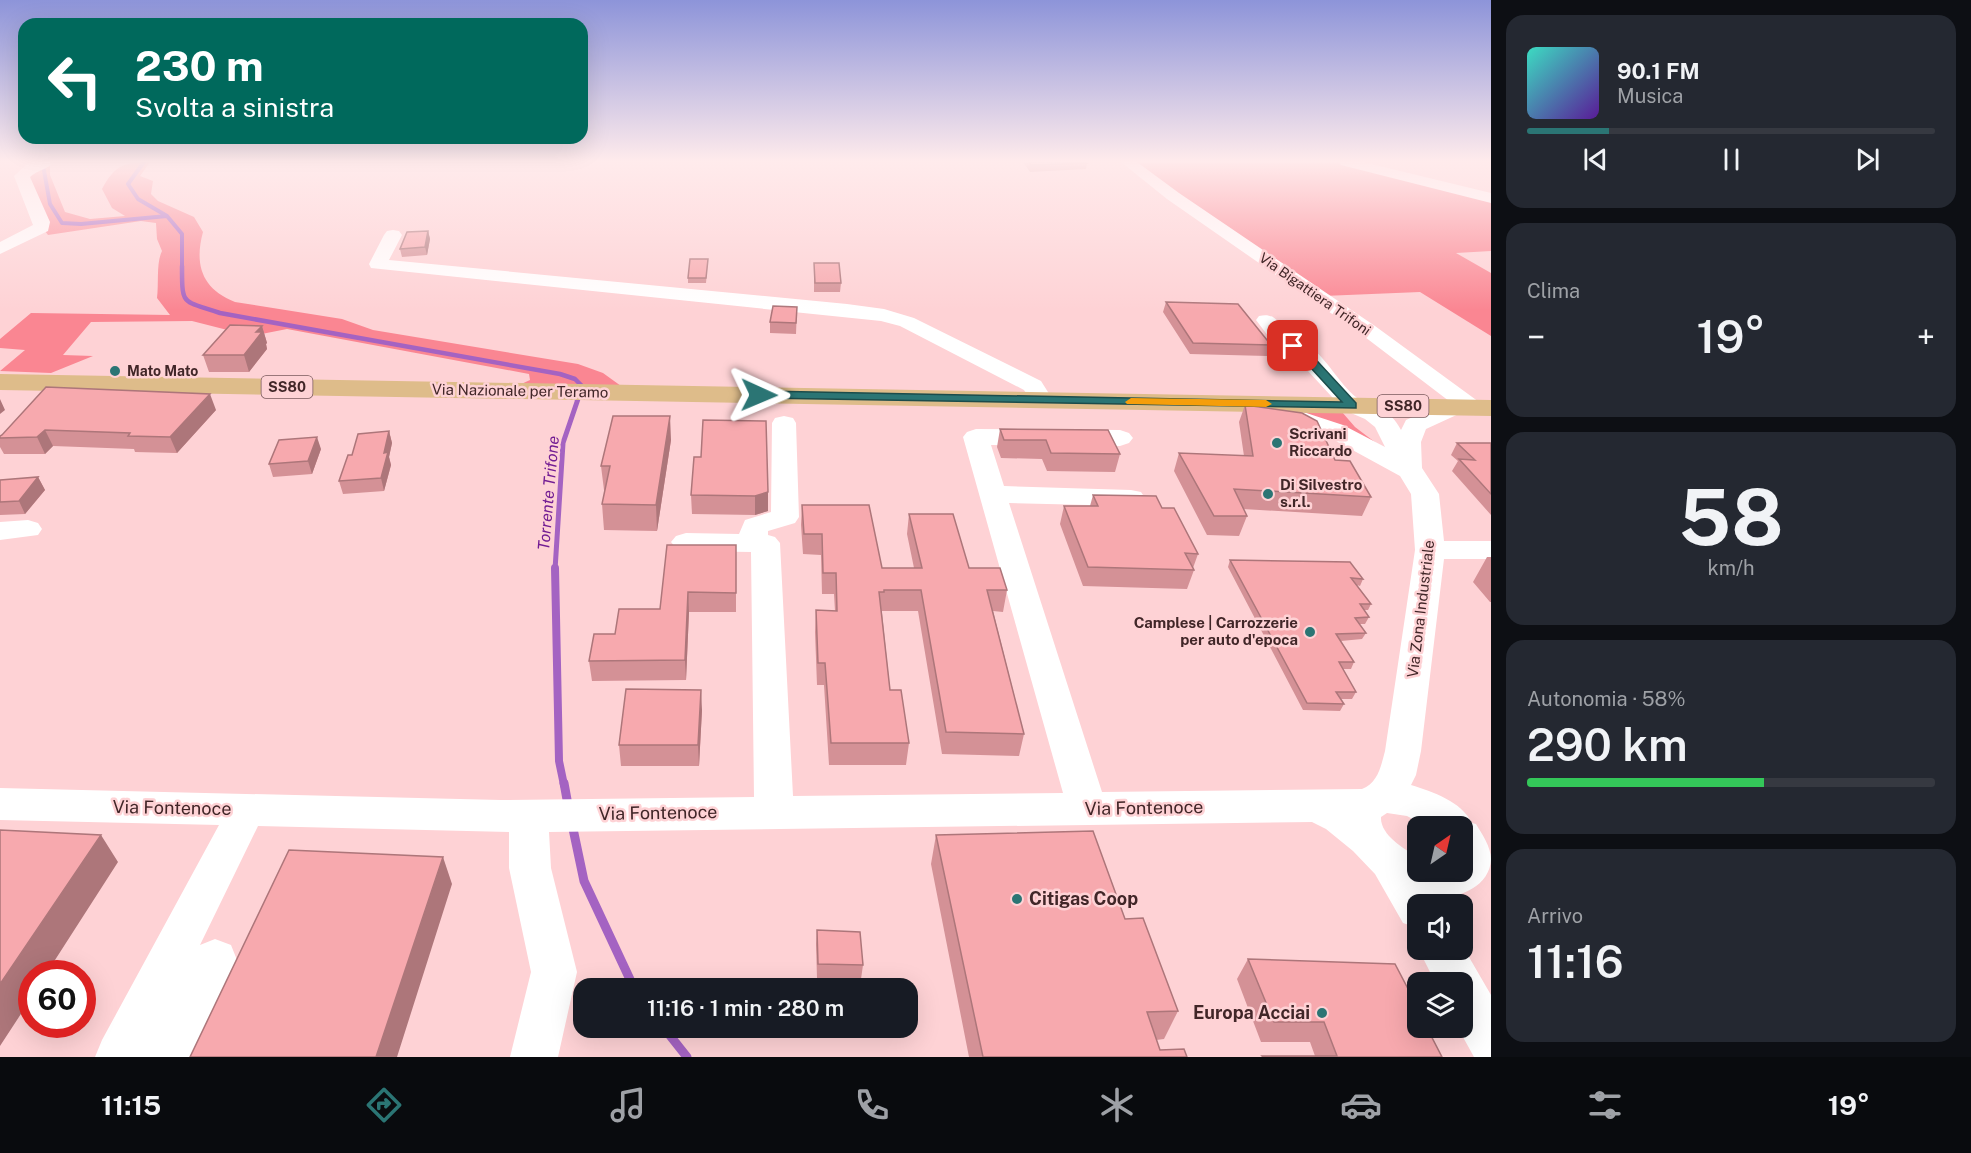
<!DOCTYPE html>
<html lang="it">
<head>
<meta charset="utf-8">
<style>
  :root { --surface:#171b24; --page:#242831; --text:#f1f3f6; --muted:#9ea1a6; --line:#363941; --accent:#2b7574 }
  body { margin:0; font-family:"Public Sans",sans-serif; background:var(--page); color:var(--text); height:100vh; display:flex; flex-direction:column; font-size:22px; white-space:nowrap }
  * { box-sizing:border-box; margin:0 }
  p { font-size:20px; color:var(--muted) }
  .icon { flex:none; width:33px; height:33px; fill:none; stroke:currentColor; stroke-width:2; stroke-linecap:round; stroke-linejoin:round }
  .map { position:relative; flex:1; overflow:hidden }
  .panel { display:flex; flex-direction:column; gap:15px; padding:15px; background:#0d0f14; width:480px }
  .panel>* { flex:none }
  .hud { position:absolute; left:18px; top:18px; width:570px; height:126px; border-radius:18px; box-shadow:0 6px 24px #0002; background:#00695c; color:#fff; overflow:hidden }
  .needle { width:39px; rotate:34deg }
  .controls { position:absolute; left:1407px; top:816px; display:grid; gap:12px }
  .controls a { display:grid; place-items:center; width:66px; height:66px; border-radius:12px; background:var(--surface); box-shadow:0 6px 24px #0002; font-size:30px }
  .speed { position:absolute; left:18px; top:960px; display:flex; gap:12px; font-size:30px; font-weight:700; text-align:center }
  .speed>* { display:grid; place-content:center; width:78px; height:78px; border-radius:50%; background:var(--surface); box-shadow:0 6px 24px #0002; line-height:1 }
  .speed .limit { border:9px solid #d22; background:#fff; color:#111 }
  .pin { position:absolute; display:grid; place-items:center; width:51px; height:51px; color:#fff; margin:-26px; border-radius:12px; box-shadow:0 3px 9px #0006 }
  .me { position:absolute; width:66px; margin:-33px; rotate:91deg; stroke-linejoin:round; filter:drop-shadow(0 0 4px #0008) }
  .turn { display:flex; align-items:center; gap:21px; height:126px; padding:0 18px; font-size:27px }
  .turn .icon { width:78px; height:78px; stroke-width:2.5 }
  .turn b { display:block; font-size:42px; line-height:51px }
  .big { font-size:45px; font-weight:600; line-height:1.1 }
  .panel .widget { flex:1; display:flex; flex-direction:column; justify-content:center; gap:9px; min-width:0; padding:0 21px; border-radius:18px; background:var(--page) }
  .panel .dial { align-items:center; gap:0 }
  .dial b { font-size:78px; line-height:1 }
  .song { display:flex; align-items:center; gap:18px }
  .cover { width:72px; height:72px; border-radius:9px; background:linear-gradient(135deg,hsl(170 70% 55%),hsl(270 70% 35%)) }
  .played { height:6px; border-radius:3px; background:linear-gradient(90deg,var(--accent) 20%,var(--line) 20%) }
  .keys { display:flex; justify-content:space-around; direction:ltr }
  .heat { display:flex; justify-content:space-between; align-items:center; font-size:33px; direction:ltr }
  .charge { height:9px; border-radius:4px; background:linear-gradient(90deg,#34c759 58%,var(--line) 0) }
  .trip { position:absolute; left:573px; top:978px; width:345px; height:60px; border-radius:18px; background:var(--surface); box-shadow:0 6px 24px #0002; font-weight:600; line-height:60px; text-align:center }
  .dock { display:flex; height:96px; justify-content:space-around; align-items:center; background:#090b0e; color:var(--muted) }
  .dock .icon { width:42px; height:42px }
  .dock .on { color:var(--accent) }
  .dock b { font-size:27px; color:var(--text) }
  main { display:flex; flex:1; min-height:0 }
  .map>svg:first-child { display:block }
</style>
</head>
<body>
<main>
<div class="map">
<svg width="1491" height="1057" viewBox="0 0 1491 1057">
  <rect width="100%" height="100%" fill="#fed2d5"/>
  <path fill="#fa8692" d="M29,162H50V175L65,212L90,219L125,216L112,208L102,189C115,165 124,162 150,162L140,176L153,181L151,194L158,201L194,217L203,232C194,265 202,289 235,302L342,319L373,330L578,364L603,373L621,386H517L530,380L529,374L287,329L251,336L192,321L91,322L63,355L93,356L51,373L0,371L25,350L0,348V339L31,313L170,315L157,298C159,283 156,263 162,251L157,239L156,223L141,221L48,235L42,227L22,176L32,167Z
    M1339,162L1491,200V251L1456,253L1491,273V336L1420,292L1323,296L1134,163Z
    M1296,412H1342L1355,427L1380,446Z"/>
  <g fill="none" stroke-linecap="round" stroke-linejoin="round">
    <path stroke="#a463c2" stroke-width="4" d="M144,162L128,184L138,199L167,216L182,234V267
      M43,165L50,204L62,223L81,224L167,216"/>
    <path stroke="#a463c2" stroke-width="4.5" d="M182,266C182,307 182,300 220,313L560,374L575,379L582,386L577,400"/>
    <path stroke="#a463c2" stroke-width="5" d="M555,570L563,443L578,399"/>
    <path stroke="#a463c2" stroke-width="8" d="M555,568L559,761L564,785"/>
    <path stroke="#a463c2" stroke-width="9" d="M564,783L568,805
      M572,824L584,881L634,988
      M664,1028L687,1057"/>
    <path fill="#fff" fill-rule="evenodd" d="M33,162H54C49,169 37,170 30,177L50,222L48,231L0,254V242L33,225L14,176L27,164Z
      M1121,162H1137L1179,193L1375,326L1479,402L1483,407L1479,412L1471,414L1463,412L1426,429L1421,442L1422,468L1439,494L1444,541H1491V559H1444L1421,751L1416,775L1411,785C1433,792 1461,801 1472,823L1476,824C1482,834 1491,847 1491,859C1490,887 1458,899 1434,898L1437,904H1418V928L1403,923L1375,874L1353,851L1326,829L1312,822L549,832L551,868L577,972L558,1057H510L531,972L509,868V832L258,826L200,945L215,939L231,945L237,960L194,1057H145L146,1055L145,1057H95L102,1040L219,825L0,820V788L501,800L754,797L751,552L686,551L676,548L671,542L676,536L686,533L739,534L745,520L771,512L772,423L775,418L784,416L793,418L796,423L799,517L795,523L768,531V535L775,537L780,543L793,796L1063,793L963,437L967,432L976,429L1120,430L1129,433L1133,438L1129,443L1120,446L991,445L1004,486L1131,490L1141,492L1145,498L1141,504L1131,506L1009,503L1102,792L1362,789C1378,783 1381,766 1385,751L1415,550L1411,494L1400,476L1325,435L1273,418L1270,413L1273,408L1282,406L1291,408L1343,425L1385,447L1375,427L1365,419L1344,410L1296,358L1274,344L1256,320L1259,316C1275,312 1278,323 1288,333C1295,339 1305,342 1312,348C1330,363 1341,387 1360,400C1378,412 1388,406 1401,430L1406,420L1449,401L1361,334L1167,199ZM1387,813L1407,816L1426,826H1462V872H1418V857C1404,849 1380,835 1381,817Z
      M1339,162H1363L1491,193V203L1341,165Z
      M393,230L399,231L402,235L389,260L847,304L884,309L914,318L1041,381L1053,400L1049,405L1041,407L1033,405L1024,390L900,326L881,321L371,268L369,264L384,235L387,231Z
      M28,520L38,523L42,529L38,535L0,540V522Z
      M1462,945L1491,995V1057H1474L1458,1028H1462V982H1435L1419,950H1462Z"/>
    <path fill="#debc8a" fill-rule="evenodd" d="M0,374L1491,400V416L0,390Z"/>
  </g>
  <path fill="#d49196" d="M1023,162H1086L1087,163L1086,169L1030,172Z
    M428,231L430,239L427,255L402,257L400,249Z
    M708,259L706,283H688V278Z
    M814,263L841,283L840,292H814Z
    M1166,302L1271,345L1267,356L1190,354L1163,312Z
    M797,307L796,334L770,333V322Z
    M262,326L267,343L266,344L267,349L249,372H209L203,355Z
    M46,387L216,410L177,453L135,452L134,449L53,446L45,454H4L0,447V436L2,435Z
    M1245,405L1335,460L1371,497L1362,516L1243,509L1247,516L1239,536L1207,535L1174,471L1179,453L1244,456L1239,422Z
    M1000,429L1120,454L1115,472L1047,471L1042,459L1001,458L997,447Z
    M389,431L392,443L389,457L391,465L384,491L343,494L339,481L352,455Z
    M671,440L657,531L604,530L602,504L605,490H604L601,466Z
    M1457,443H1491V515L1452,471L1458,461L1451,455Z
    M321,449L312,474L273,477L269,464Z
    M38,477L45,490L25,514L0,515V480Z
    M768,492V511L755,515L692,514L691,495Z
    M1093,495L1162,508L1198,554L1193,568L1194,570L1187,589L1083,586L1060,524L1064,506H1090Z
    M802,505L882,568H914L907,534L909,514L969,568L1007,590L1003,612L993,611L1024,734L1019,756L942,754L918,611H882V613L890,690L909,743L906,765H829L824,685H817L815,632L816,610L835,611L834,594H822L821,555L803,554L801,525Z
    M736,545V612H689L686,680L592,681L589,661L615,634L660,609Z
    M1487,557H1491V602H1490L1473,582Z
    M1230,560L1363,579L1360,586L1357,585L1371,604L1368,610H1364L1369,617L1365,624H1359L1366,633L1362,639L1341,641L1354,662L1351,669H1342L1356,692L1352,699H1340L1344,704L1340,711L1303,710L1228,567Z
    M702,710L699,766H621L619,745Z
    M936,835L1125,919L1178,1011L1164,1039L1156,1040L1160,1050L1187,1057H969L931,864Z
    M817,930L863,965L861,979L817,978L816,944Z
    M1248,959L1442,1057H1262V1056H1315L1310,1042H1261L1237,979Z"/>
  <path fill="#ad767a" d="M428,231L430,239L427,255L425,247Z
    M262,326L267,343L266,344L267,349L249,372L244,355L256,332Z
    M210,394L216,410L177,453L170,437Z
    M0,399L5,410L0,414Z
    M670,416L671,440L657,531L656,505Z
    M45,430L53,446L45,454L37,437Z
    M389,431L392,443L389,457L391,465L384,491L381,478L384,453Z
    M317,437L321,449L312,474L308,461Z
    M38,477L45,490L25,514L19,501Z
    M768,492V511L755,515V496Z
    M688,592L689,612L686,680L685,660Z
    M701,690L702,710L699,766L698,745Z
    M101,835L118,862L46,974H32V997L0,1046V984Z
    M443,857L452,884L397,1057H376Z"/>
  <path fill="#f7a9ae" stroke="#ad767a" stroke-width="1.5" d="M1029,162H1086L1087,163L1031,165Z
    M428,231L425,247L400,249L407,232Z
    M690,259H708L706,278H688Z
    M814,263H839L841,283H815Z
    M1166,302L1238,304L1271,345L1193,343Z
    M773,306L797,307L796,323L770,322Z
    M230,325L262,326L256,332H262L244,355H203Z
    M46,387L210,394L170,437L128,436L130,433L45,430L37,437L0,438V436L2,435Z
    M1245,405L1302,413L1317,421L1335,460L1350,461L1371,497L1234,489L1247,516H1214L1179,453L1253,456Z
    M613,416H670L656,505L602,504L610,466H601Z
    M703,420L766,421L768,492L755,496L691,495L694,457H701Z
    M1000,429L1108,430L1120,454L1051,453L1046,440H1004Z
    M389,431L384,453L388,452L381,478L339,481L348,455H352L358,434Z
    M317,437L308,461L269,464L279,440Z
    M1457,443H1491V494L1459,459L1475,460Z
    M38,477L19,501L0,502V480Z
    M1093,495L1156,496L1162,508H1174L1198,554L1185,553L1194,570L1088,567L1064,506H1098Z
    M802,505H869L882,568H922L909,514H953L969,568H1000L1007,590H987L1024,734L946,732L921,590H884V592H879L890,690H901L909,743H831L825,663H818L816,610L837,611L836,573H823L822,534H804Z
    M667,545H736V593L688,592L685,660L589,661L594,634H615L619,609H660Z
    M1230,560L1350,562L1363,579L1351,578L1371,604H1360L1369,617L1355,618L1366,633L1336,634L1354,662H1339L1356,692H1336L1344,704L1307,703Z
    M626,689L701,690L698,745H619Z
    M0,830L101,835L0,984Z
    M1093,831L1125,919L1143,918L1178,1011L1147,1012L1160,1050L1184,1049L1187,1057H983L936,835Z
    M289,850L443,857L376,1057H190Z
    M817,930L860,932L863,965L818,964Z
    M1248,959L1395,964L1418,1008V1028H1427L1442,1057H1263L1262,1056H1337L1324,1022H1274Z"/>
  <linearGradient id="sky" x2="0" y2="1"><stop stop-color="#8d94d9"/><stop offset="0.52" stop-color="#ffebec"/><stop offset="1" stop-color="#ffebec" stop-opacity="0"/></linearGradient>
  <rect width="1491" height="310" fill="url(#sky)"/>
  <path fill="#2b7574" stroke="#1c4c4b" stroke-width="1.5" d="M1293,343L1308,351L1356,403V408L759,398L753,395L759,391L1342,402L1300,356L1288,346Z"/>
  <path fill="#f59e0b" d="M1131,398L1266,400L1272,404L1266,407L1127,404L1125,402Z"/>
  <g fill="#2b7574" stroke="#fed2d5" stroke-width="2">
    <circle cx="115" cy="371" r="6"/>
    <circle cx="1277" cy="443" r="6"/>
    <circle cx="1268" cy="494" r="6"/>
    <circle cx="1310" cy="632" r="6"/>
    <circle cx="1017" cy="899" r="6"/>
    <circle cx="1322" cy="1013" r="6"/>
  </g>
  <g text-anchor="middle" stroke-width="5" stroke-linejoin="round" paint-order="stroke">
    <g font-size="14" fill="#412628" stroke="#fed2d5">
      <text transform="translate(1315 294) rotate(35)" y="5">Via Bigattiera Trifoni</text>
    </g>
    <g font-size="14" font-weight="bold" fill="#412628" stroke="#fed2d5" text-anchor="start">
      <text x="127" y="376">Mato Mato</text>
    </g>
    <g fill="#fed2d5" stroke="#7a5a5c" stroke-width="1.5">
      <rect x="261.5" y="376" width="51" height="22" rx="4.5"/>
      <rect x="1377.5" y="395" width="51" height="22" rx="4.5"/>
    </g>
    <g font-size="14" font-weight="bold" fill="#412628">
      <text x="287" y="392">SS80</text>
      <text x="1403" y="411">SS80</text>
    </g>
    <g font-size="15" fill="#412628" stroke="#fed2d5">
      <text transform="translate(520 391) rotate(1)" y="5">Via Nazionale per Teramo</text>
      <text transform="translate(1421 609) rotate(-83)" y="5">Via Zona Industriale</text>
    </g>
    <g font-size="15" font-weight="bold" fill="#412628" stroke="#fed2d5" text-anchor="start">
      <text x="1289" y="439">Scrivani<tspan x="1289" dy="17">Riccardo</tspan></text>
      <text x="1280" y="490">Di Silvestro<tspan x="1280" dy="17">s.r.l.</tspan></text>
      <text x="1298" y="628" text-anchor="end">Camplese | Carrozzerie<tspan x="1298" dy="17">per auto d'epoca</tspan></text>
    </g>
    <g font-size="16" font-style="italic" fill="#731d93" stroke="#fed2d5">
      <text transform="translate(548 493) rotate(-85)" y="6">Torrente Trifone</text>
    </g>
    <g font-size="18" fill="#412628" stroke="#fed2d5">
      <text transform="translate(172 808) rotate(1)" y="6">Via Fontenoce</text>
      <text transform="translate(1144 808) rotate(-1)" y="6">Via Fontenoce</text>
      <text transform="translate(658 813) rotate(-1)" y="6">Via Fontenoce</text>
    </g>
    <g font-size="18" font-weight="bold" fill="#412628" stroke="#fed2d5" text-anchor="start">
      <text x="1029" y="905">Citigas Coop</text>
      <text x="1310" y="1019" text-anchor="end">Europa Acciai</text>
    </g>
  </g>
</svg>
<div class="controls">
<a><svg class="needle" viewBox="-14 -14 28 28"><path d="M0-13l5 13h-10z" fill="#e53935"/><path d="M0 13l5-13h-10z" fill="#9ea1a6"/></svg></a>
<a><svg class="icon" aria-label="sound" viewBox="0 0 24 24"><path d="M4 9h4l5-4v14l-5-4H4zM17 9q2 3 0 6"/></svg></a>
<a><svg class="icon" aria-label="layers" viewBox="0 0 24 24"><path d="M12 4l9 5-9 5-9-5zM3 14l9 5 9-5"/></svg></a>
</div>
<div class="speed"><div class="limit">60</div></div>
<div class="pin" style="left:1293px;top:346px;background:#d93025"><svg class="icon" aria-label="arrive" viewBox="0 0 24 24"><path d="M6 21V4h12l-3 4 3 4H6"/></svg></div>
<svg class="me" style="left:759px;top:395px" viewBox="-20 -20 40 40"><path d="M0-17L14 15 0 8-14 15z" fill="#2b7574" stroke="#fff" stroke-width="4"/></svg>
<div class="trip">11:16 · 1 min · 280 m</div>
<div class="hud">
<div class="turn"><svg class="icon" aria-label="left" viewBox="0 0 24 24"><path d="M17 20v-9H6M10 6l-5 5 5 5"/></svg><div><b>230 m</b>Svolta a sinistra</div></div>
</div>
</div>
<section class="panel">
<div class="widget">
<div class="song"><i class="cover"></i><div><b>90.1 FM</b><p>Musica</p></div></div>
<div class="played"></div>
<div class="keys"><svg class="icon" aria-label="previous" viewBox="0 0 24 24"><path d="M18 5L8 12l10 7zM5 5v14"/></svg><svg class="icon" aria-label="pause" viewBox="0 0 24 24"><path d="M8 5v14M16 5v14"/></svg><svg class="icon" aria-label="next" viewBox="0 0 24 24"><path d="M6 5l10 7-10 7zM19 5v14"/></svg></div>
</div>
<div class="widget"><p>Clima</p>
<div class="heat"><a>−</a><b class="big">19°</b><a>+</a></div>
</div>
<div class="widget dial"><b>58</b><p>km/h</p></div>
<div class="widget"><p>Autonomia · 58%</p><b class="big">290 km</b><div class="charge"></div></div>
<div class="widget"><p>Arrivo</p><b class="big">11:16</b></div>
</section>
</main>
<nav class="dock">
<b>11:15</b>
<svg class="icon on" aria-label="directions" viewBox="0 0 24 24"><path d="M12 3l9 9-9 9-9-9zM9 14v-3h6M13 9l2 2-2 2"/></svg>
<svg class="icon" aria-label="music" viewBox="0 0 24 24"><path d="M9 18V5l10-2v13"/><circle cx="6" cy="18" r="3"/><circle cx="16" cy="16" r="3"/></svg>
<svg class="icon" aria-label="phone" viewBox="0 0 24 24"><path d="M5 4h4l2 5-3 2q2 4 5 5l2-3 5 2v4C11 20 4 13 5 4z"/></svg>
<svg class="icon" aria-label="climate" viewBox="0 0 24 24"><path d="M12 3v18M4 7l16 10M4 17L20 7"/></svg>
<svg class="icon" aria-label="car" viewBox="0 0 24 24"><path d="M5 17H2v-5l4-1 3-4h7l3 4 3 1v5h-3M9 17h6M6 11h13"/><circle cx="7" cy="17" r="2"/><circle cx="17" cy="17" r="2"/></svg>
<svg class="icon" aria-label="filters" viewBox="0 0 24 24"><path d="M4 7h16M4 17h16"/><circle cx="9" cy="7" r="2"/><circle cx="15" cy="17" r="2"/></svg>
<b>19°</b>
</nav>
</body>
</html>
